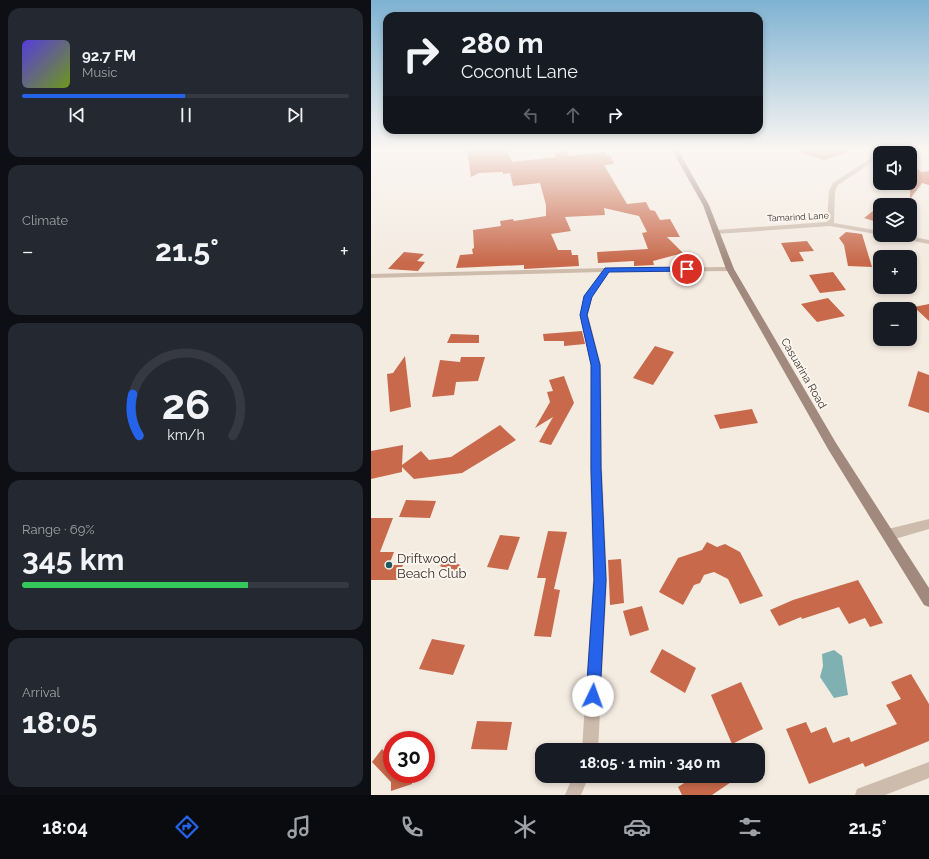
<!DOCTYPE html>
<html lang="en">
<head>
<meta charset="utf-8">
<style>
  :root { --surface:#171b24; --page:#242831; --text:#f1f3f6; --muted:#9ea1a6; --line:#363941; --accent:#2563eb }
  body { margin:0; font-family:Raleway,sans-serif; background:var(--page); color:var(--text); height:100vh; display:flex; flex-direction:column; font-size:15px; white-space:nowrap }
  * { box-sizing:border-box; margin:0 }
  p { font-size:13px; color:var(--muted) }
  .icon { flex:none; width:22px; height:22px; fill:none; stroke:currentColor; stroke-width:2; stroke-linecap:round; stroke-linejoin:round }
  .map { position:relative; flex:1; overflow:hidden }
  .details { display:flex; flex-direction:column; gap:8px; padding:8px; background:#0d0f14; width:371px }
  .details>* { flex:none }
  .banner { position:absolute; left:12px; top:12px; width:380px; height:122px; border-radius:12px; box-shadow:0 2px 6px #0003; background:#171b24; color:var(--text); overflow:hidden }
  .fabs { position:absolute; left:502px; top:146px; display:grid; gap:8px }
  .fabs a { display:grid; place-items:center; width:44px; height:44px; border-radius:8px; background:var(--surface); box-shadow:0 2px 6px #0003; font-size:20px }
  .speed { position:absolute; left:12px; top:731px; display:flex; gap:8px; font-size:20px; font-weight:700; text-align:center }
  .speed>* { display:grid; place-content:center; width:52px; height:52px; border-radius:50%; background:var(--surface); box-shadow:0 2px 6px #0003; line-height:1 }
  .speed .limit { border:6px solid #d22; background:#fff; color:#111 }
  .pin { position:absolute; display:grid; place-items:center; width:34px; height:34px; color:#fff; margin:-17px; border:2px solid #fff; border-radius:50%; box-shadow:0 1px 4px #0007 }
  .me { position:absolute; width:44px; margin:-22px; rotate:3deg; stroke-linejoin:round; filter:drop-shadow(0 0 3px #0008) }
  .turn { display:flex; align-items:center; gap:14px; height:84px; padding:0 12px; font-size:18px }
  .turn .icon { width:52px; height:52px; stroke-width:2.5 }
  .turn b { display:block; font-size:28px; line-height:34px }
  .lanes { display:flex; align-items:center; height:38px; padding:0 12px; background:#0003; justify-content:center; gap:20px; direction:ltr }
  .lanes .off { opacity:.35 }
  .big { font-size:30px; font-weight:700; line-height:1.1 }
  .details .card { flex:1; display:flex; flex-direction:column; justify-content:center; gap:6px; min-width:0; padding:0 14px; border-radius:12px; background:var(--page) }
  .details .dial { align-items:center; gap:0 }
  .dial svg { height:104px; overflow:visible; fill:none; stroke:var(--line); stroke-width:7; stroke-linecap:round; text-anchor:middle }
  .dial text { fill:var(--text); stroke:none }
  .song { display:flex; align-items:center; gap:12px }
  .cover { width:48px; height:48px; border-radius:6px; background:linear-gradient(135deg,hsl(250 70% 55%),hsl(80 70% 35%)) }
  .played { height:4px; border-radius:2px; background:linear-gradient(90deg,var(--accent) 50%,var(--line) 50%) }
  .keys { display:flex; justify-content:space-around; direction:ltr }
  .heat { display:flex; justify-content:space-between; align-items:center; font-size:22px; direction:ltr }
  .charge { height:6px; border-radius:3px; background:linear-gradient(90deg,#34c759 69%,var(--line) 0) }
  .trip { position:absolute; left:164px; top:743px; width:230px; height:40px; border-radius:12px; background:var(--surface); box-shadow:0 2px 6px #0003; font-weight:700; line-height:40px; text-align:center }
  .dock { display:flex; height:64px; justify-content:space-around; align-items:center; background:#090b0e; color:var(--muted) }
  .dock .icon { width:28px; height:28px }
  .dock .active { color:var(--accent) }
  .dock b { font-size:18px; color:var(--text) }
  main { display:flex; flex:1; min-height:0 }
  .map>svg:first-child { display:block }
</style>
</head>
<body>
<main>
<section class="details">
<div class="card">
<div class="song"><i class="cover"></i><div><b>92.7 FM</b><p>Music</p></div></div>
<div class="played"></div>
<div class="keys"><svg class="icon" aria-label="previous" viewBox="0 0 24 24"><path d="M18 5L8 12l10 7zM5 5v14"/></svg><svg class="icon" aria-label="pause" viewBox="0 0 24 24"><path d="M8 5v14M16 5v14"/></svg><svg class="icon" aria-label="next" viewBox="0 0 24 24"><path d="M6 5l10 7-10 7zM19 5v14"/></svg></div>
</div>
<div class="card"><p>Climate</p>
<div class="heat"><a>−</a><b class="big">21.5°</b><a>+</a></div>
</div>
<div class="card dial"><svg viewBox="0 0 100 80">
<path d="M14 69A42 42 0 1 1 86 69"/>
<path d="M14 69A42 42 0 0 1 9 37" stroke="#2563eb"/>
<text x="50" y="56" font-size="32" font-weight="700">26</text>
<text x="50" y="72" font-size="11">km/h</text>
</svg></div>
<div class="card"><p>Range · 69%</p><b class="big">345 km</b><div class="charge"></div></div>
<div class="card"><p>Arrival</p><b class="big">18:05</b></div>
</section>
<div class="map">
<svg width="558" height="795" viewBox="0 0 558 795">
  <rect width="100%" height="100%" fill="#f4ebe1"/>
  <path fill="#7fb0b2" d="M463,650L471,656L477,695L463,698L449,677L452,666L451,654Z"/>
  <path fill="#c8694b" d="M96,150H136L141,162L185,157L183,153L196,151L198,156L234,152L236,156L239,155L243,164L233,165L256,204L275,202L279,210L284,211L289,220L299,219L309,237H296L312,253L282,261L283,265L263,266V261L227,263L226,252L277,249L271,233L276,232L268,216L233,208L234,215L194,217L200,231L180,234L187,250H200L201,255H207L208,266L153,269V265L85,268L89,255L102,254L101,249L103,248L102,230L130,226L129,221L142,219L143,221L175,216V205L169,183L142,186L139,173L132,174V172L108,173L100,177Z
    M429,150H477V152L453,160L428,152Z
    M539,161L550,172L558,171V185L551,183L539,199Z
    M502,211L509,213V223L493,218Z
    M475,232L491,234L501,267L477,266L473,245L468,238Z
    M436,241L443,251L428,252L433,261L420,262L410,243Z
    M33,252L53,254L46,261L54,262L47,271L17,269Z
    M462,272L475,290L449,293L438,275Z
    M457,298L474,316L446,322L430,304Z
    M558,304V321L543,307Z
    M211,331L214,344L193,346V341H173L172,334Z
    M80,334L108,335V343H76Z
    M284,346L303,352L282,385L262,378Z
    M34,356L40,407L19,412L16,374L22,373Z
    M90,357H114L107,381L85,382L83,395L61,397L69,360L89,362Z
    M547,371L558,375V413L537,406Z
    M193,376L203,403L180,445L168,442L182,417L164,428L179,402L176,392L182,391L178,380Z
    M381,409L387,423L349,429L343,415Z
    M129,425L145,440L91,473L43,479L31,467V472L0,479V451L32,445L31,465L50,451L58,460L80,457Z
    M35,500L65,501L59,518L28,517Z
    M0,518H22L9,552H23L18,565H32L26,580H0Z
    M177,531L196,532L183,589L189,590L180,637L163,636L175,578H166Z
    M129,535L149,537L137,570L116,567Z
    M336,542L346,547L354,544L369,552L392,596L369,604L357,579L343,572L333,575L329,583L323,585L312,605L288,592L307,558L331,550Z
    M75,558L89,565L83,573L69,566Z
    M250,559L253,603L239,605L237,560Z
    M487,580L512,623L499,627L494,618L478,624L468,607L431,619L430,617L408,626L399,610L422,600Z
    M271,606L278,630L259,636L252,611Z
    M61,639L94,645L82,675L48,669Z
    M291,649L325,668L314,693L279,672Z
    M540,674L558,704V741L494,767L492,763L438,784L415,729L435,722L440,733L455,727L462,743L478,737L480,742L526,724L515,705L530,699L520,682Z
    M370,682L392,729L361,744L340,695Z
    M106,721L141,722L136,750L100,749Z
    M11,749L21,759V774H41V784L20,791V782L1,762Z
    M324,776H369L341,795H311L307,787Z"/>
  <g fill="none" stroke-linecap="round" stroke-linejoin="round">
    <path fill="#cdbbac" fill-rule="evenodd" d="M507,153H511H509V157L467,185L464,191L463,223L509,231L510,235L459,226L345,234L341,232L345,230L456,222L458,191L462,183Z
      M516,235H532L558,240V244L520,237Z
      M359,267H362V271L238,272L221,297L217,315L230,365L231,468L236,580L227,750H211L222,580L219,468L220,365L209,315L213,297L230,272L0,278V274L236,268Z
      M558,519V529L517,541L513,539L511,535L513,531L517,529Z
      M558,762V778L514,795H484L486,789Z
      M202,776H218L210,795H194Z"/>
    <path fill="#a18a7d" fill-rule="evenodd" d="M301,150H307L338,205L363,269L465,443L558,588V607L553,605L457,449L355,269L332,205Z"/>
  </g>
  <linearGradient id="sky" x2="0" y2="1"><stop stop-color="#7eb2d2"/><stop offset="0.57" stop-color="#faf6f2"/><stop offset="1" stop-color="#faf6f2" stop-opacity="0"/></linearGradient>
  <rect width="558" height="262" fill="url(#sky)"/>
  <path fill="#2563eb" stroke="#184099" d="M316,267L320,269L319,271L238,272L221,297L216,315L229,365L230,468L235,580L229,696L227,701L222,703L217,701L215,696L223,580L220,468V365L209,315L213,296L234,268Z"/>
  <circle fill="#1f5a5e" stroke="#fbf5ee" stroke-width="1.5" cx="18" cy="565" r="4"/>
  <g text-anchor="middle" stroke-width="4" stroke-linejoin="round" paint-order="stroke">
    <g font-size="9" fill="#3b302b" stroke="#fbf5ee">
      <text transform="translate(427 217) rotate(-3)" y="3">Tamarind Lane</text>
    </g>
    <g font-size="11" fill="#3b302b" stroke="#fbf5ee">
      <text transform="translate(433 373) rotate(60)" y="4">Casuarina Road</text>
    </g>
    <g font-size="13" fill="#3b302b" stroke="#fbf5ee" text-anchor="start">
      <text x="26" y="563">Driftwood<tspan x="26" dy="15">Beach Club</tspan></text>
    </g>
  </g>
</svg>
<div class="fabs">
<a><svg class="icon" aria-label="sound" viewBox="0 0 24 24"><path d="M4 9h4l5-4v14l-5-4H4zM17 9q2 3 0 6"/></svg></a>
<a><svg class="icon" aria-label="layers" viewBox="0 0 24 24"><path d="M12 4l9 5-9 5-9-5zM3 14l9 5 9-5"/></svg></a>
<a>+</a>
<a>−</a>
</div>
<div class="speed"><div class="limit">30</div></div>
<div class="pin" style="left:316px;top:269px;background:#d93025"><svg class="icon" aria-label="arrive" viewBox="0 0 24 24"><path d="M6 21V4h12l-3 4 3 4H6"/></svg></div>
<svg class="me" style="left:222px;top:696px" viewBox="-20 -20 40 40"><circle r="19" fill="#fff"/><path d="M0-13L10 11 0 6-10 11z" fill="#2563eb"/></svg>
<div class="trip">18:05 · 1 min · 340 m</div>
<div class="banner">
<div class="turn"><svg class="icon" aria-label="right" viewBox="0 0 24 24"><path d="M7 20v-9h11M14 6l5 5-5 5"/></svg><div><b>280 m</b>Coconut Lane</div></div>
<div class="lanes"><svg class="icon off" aria-label="left" viewBox="0 0 24 24"><path d="M17 20v-9H6M10 6l-5 5 5 5"/></svg><svg class="icon off" aria-label="ahead" viewBox="0 0 24 24"><path d="M12 20V5M6 11l6-6 6 6"/></svg><svg class="icon" aria-label="right" viewBox="0 0 24 24"><path d="M7 20v-9h11M14 6l5 5-5 5"/></svg></div>
</div>
</div>
</main>
<nav class="dock">
<b>18:04</b>
<svg class="icon active" aria-label="directions" viewBox="0 0 24 24"><path d="M12 3l9 9-9 9-9-9zM9 14v-3h6M13 9l2 2-2 2"/></svg>
<svg class="icon" aria-label="music" viewBox="0 0 24 24"><path d="M9 18V5l10-2v13"/><circle cx="6" cy="18" r="3"/><circle cx="16" cy="16" r="3"/></svg>
<svg class="icon" aria-label="phone" viewBox="0 0 24 24"><path d="M5 4h4l2 5-3 2q2 4 5 5l2-3 5 2v4C11 20 4 13 5 4z"/></svg>
<svg class="icon" aria-label="climate" viewBox="0 0 24 24"><path d="M12 3v18M4 7l16 10M4 17L20 7"/></svg>
<svg class="icon" aria-label="car" viewBox="0 0 24 24"><path d="M5 17H2v-5l4-1 3-4h7l3 4 3 1v5h-3M9 17h6M6 11h13"/><circle cx="7" cy="17" r="2"/><circle cx="17" cy="17" r="2"/></svg>
<svg class="icon" aria-label="filters" viewBox="0 0 24 24"><path d="M4 7h16M4 17h16"/><circle cx="9" cy="7" r="2"/><circle cx="15" cy="17" r="2"/></svg>
<b>21.5°</b>
</nav>
</body>
</html>
